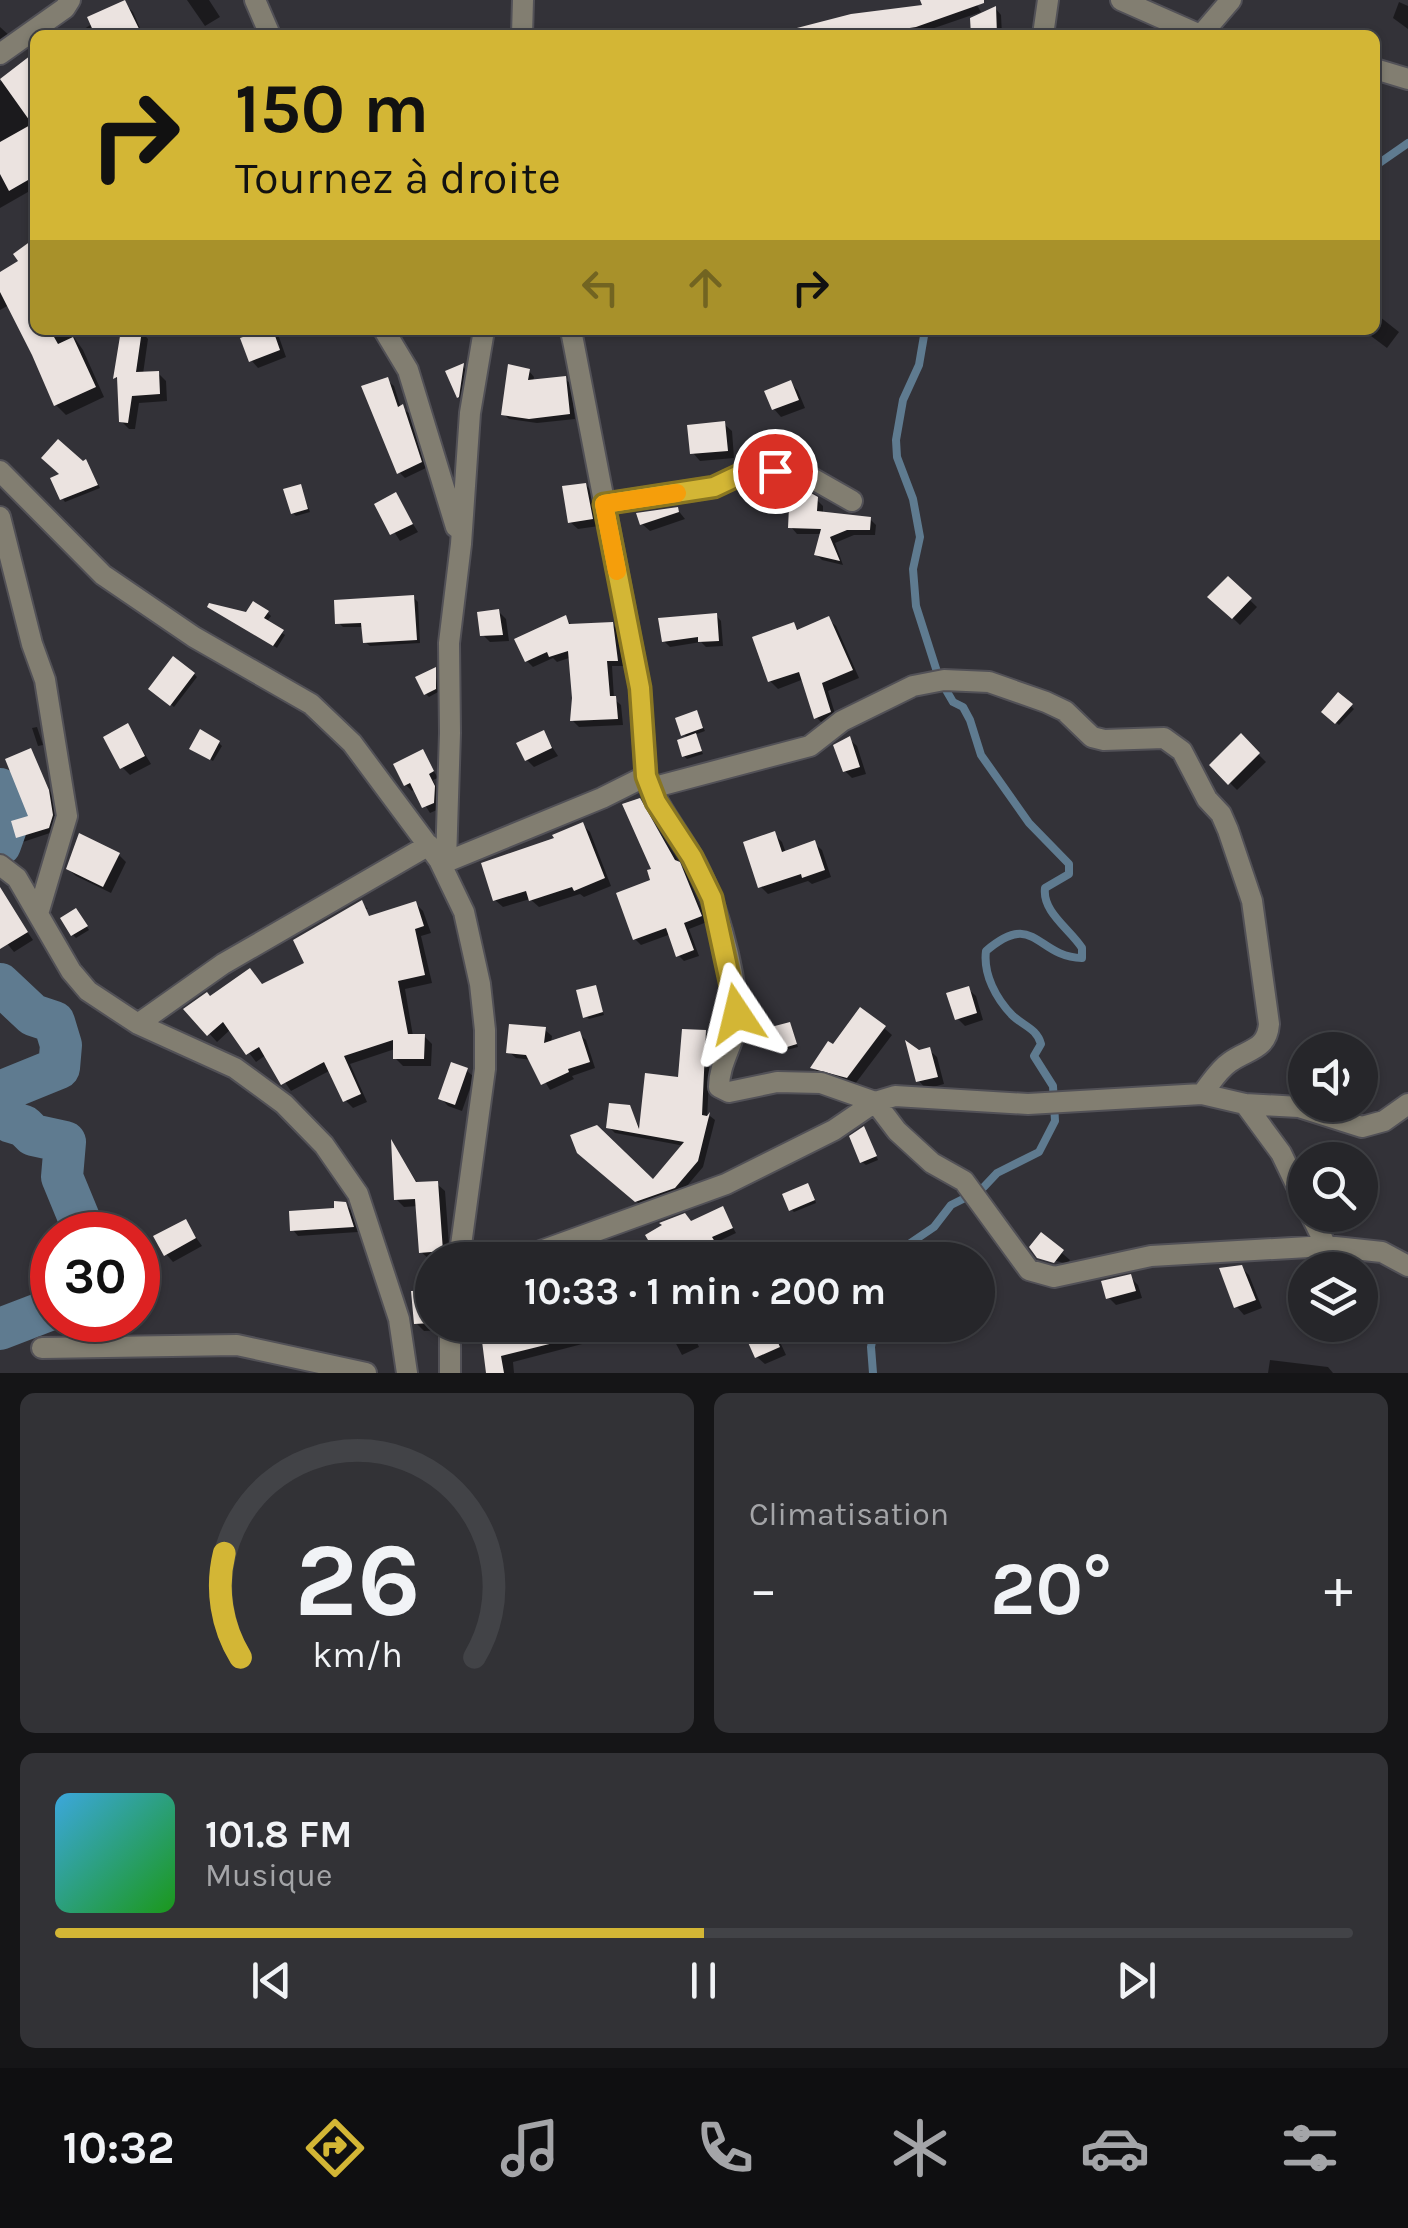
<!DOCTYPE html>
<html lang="fr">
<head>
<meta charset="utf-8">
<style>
  :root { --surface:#26262a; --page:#323236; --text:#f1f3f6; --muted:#a4a5a8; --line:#424347; --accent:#d3b635 }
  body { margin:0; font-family:Karla,sans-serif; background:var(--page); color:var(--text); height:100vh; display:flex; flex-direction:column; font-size:38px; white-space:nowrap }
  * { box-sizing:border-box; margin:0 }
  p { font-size:32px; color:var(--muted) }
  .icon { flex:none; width:55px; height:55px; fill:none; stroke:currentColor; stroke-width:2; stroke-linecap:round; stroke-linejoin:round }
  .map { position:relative; height:1373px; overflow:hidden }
  .drawer { display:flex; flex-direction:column; gap:20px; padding:20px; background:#151517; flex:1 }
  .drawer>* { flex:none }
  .guide { position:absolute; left:30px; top:30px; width:1350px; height:305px; border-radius:15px; box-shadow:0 2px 8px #0004,0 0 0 2px var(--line); background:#d3b635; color:#111; overflow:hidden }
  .controls { position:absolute; left:1288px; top:1032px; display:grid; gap:20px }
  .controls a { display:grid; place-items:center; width:90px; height:90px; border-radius:50%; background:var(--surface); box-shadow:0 2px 8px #0004,0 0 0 2px var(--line); font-size:50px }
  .speed { position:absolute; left:30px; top:1212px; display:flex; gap:20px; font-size:50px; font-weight:700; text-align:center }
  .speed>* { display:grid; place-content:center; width:130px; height:130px; border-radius:50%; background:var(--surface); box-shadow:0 2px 8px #0004,0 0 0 2px var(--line); line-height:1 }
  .speed .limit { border:15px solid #d22; background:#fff; color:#111 }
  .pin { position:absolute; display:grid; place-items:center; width:85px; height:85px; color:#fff; margin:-42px; border:5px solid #fff; border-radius:50%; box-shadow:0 2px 10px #0007 }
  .me { position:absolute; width:110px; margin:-55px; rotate:350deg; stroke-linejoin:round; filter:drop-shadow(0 0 8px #0008) }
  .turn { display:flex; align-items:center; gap:35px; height:210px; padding:0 40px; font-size:45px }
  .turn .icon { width:130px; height:130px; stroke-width:2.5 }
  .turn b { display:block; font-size:70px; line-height:85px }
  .lanes { display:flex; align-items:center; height:95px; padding:0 40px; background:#0003; justify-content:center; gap:50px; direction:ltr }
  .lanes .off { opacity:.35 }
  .big { font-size:75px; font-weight:700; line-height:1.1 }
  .drawer .card { flex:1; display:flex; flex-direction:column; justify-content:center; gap:15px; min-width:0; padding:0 35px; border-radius:15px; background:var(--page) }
  .drawer .dial { align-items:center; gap:0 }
  .dial svg { height:260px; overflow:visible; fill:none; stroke:var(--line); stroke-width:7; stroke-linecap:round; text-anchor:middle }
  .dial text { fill:var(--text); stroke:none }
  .song { display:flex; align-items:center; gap:30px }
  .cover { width:120px; height:120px; border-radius:15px; background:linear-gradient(135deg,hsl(200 70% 55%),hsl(120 70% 35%)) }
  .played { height:10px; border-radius:5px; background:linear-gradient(90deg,var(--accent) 50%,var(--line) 50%) }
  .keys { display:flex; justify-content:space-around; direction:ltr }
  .heat { display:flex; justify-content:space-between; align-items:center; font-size:55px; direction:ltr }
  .drawer .tiles { flex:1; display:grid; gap:20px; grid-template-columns:1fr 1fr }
  .card:last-child { grid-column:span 2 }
  .trip { position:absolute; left:415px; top:1242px; width:580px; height:100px; border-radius:50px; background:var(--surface); box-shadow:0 2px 8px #0004,0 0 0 2px var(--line); font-weight:700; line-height:100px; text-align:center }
  .dock { display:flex; height:160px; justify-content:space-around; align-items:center; background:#0f0f11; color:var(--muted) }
  .dock .icon { width:70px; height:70px }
  .dock .on { color:var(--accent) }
  .dock b { font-size:45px; color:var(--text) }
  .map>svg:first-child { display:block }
</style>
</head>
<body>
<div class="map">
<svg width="1408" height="1373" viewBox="0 0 1408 1373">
  <rect width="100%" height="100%" fill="#333238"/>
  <path fill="#0007" d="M187,0H209L220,17L205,26Z
    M931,0H974L981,12L914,35H810L925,7Z
    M1399,2L1408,6V29L1393,18Z
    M124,3L133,12L143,35H75Z
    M996,9L1001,15L1002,35H974Z
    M0,27L11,37L0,48Z
    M29,60L35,65V188L0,208V82Z
    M35,241V330H69L83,350L104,397L66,415L56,405L9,305L0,310V274L21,261Z
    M1375,313L1399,332L1387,348L1363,330H1375Z
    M124,330L141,331L148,339L143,374L158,373L166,381L167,401L139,403L135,429H129L121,421L120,382L116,378Z
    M153,330H194L156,333Z
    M271,330L279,337L286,357L258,368L251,360Z
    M463,366L466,370L460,398L459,397Z
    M529,371L534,377L533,382L565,379L571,384L575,419L537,423L509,419L504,414Z
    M387,380L394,386L401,408L409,413L426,468L405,478L399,472Z
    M791,383L798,391L805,408L781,417L774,409Z
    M724,424L732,431L734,458L700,461L693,453Z
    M88,465L100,488L65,502L62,498Z
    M586,485L593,493L599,526L578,529L570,522Z
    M300,486L310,512L296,516L293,513Z
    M395,495L418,532L400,541L377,505Z
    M816,499L823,506V514L870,519L876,525L875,535H854L835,543L843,565L822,560L816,554L823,534H797L791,527Z
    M677,509L685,519L650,531L642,524Z
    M1228,579L1257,607L1240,625L1211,597Z
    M413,597L418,602L420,643L370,646L365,642L364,627H343L338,622Z
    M213,610L247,615L268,613L271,616L266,623L285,635L277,648Z
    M498,611L506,619L509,641L490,642L483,635Z
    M716,615L721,621L723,646L706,647L701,642L670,647L664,641Z
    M566,618L572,626L612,624L619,631L623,666H612L614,699L621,705L623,725L579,727L573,721L572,657L557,662L553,658L533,667L527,661Z
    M828,619L836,626L859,678L828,691L837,720L824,725L816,717L804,679L778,689L770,681L794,625L800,631Z
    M435,670L438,692L429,697L426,694Z
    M194,674L197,677L174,707L155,692Z
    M1339,695L1354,709L1339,725L1324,712Z
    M696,713L705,731L694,735L703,754L687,759L684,756L688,739L684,734Z
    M128,726L151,764L130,775L122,767Z
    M37,727L43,745L38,746L32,728Z
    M543,733L558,756L534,767L527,760Z
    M1241,737L1266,762L1237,790L1212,765Z
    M849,739L857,746L866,774L852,778L845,771Z
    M219,743L222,746L213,761L195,752Z
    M30,751L53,797L57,821L53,832L23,842L18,837L31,817Z
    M422,752L438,778L433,780L440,794L439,809L430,813L415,789L412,791L406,785Z
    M640,801L685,871L707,922L689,929L699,956L684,961L678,955L671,934L641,945L635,939L654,870Z
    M583,825L590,832L611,886L584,897L580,894L539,907L530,899L503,907L495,900L557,840Z
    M774,834L782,842L786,853L814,843L822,850L831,877L812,884L808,881L768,894L760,886Z
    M119,855L126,862L111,893L76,876L68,869Z
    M361,903L368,909H363L372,928L415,903L423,911L431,933L421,936L432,983L405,989L413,1036H424L432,1044L431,1066H403L395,1058V1049L350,1064L367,1102L353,1108L345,1100L331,1070L291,1091L266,1055L256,1062L231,1029L217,1042L187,1009L210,999L263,986L307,965Z
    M10,907L33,940L14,952L0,935V913Z
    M79,914L89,930L76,938L73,935Z
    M595,988L604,1015L589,1019L586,1016Z
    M968,989L976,996L983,1020L965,1026L957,1018Z
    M790,1024L798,1047L783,1051L780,1048Z
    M884,1028L892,1035L855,1084L821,1075L813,1068Z
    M545,1030L552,1036L551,1044L579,1034L586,1040L595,1068L572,1076L574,1079L550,1090L532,1060L516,1058L509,1052Z
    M705,1032L711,1038L707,1120L710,1116L715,1120L703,1167L681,1193L643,1207L586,1159L653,1183L685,1146L615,1133L609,1127L629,1107L641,1130L680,1080Z
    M929,1050L937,1057L944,1084L926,1089L919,1081V1053Z
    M466,1070L474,1077L462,1111L448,1106L441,1098Z
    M866,1132L878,1160L866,1165L862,1162Z
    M394,1146L418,1184H437L445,1191L450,1258L429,1259L421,1252L418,1206L404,1207L396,1199Z
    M811,1189L816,1203L794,1212L791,1209Z
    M345,1204L351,1210L358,1232L298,1236L293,1230Z
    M723,1210L736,1233L715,1243L725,1260H662L691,1224Z
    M185,1222L202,1246L173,1262L166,1254Z
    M1042,1236L1070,1260L1067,1264L1039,1256Z
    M1241,1267L1249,1275L1262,1308L1244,1315L1237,1307Z
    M1130,1277L1138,1285L1142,1298L1116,1305L1108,1297Z
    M432,1293V1325H446L444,1330L424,1331L416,1323L414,1294Z
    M65,1320H108L110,1339L72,1340L65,1333Z
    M482,1325H585L590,1342L513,1362L514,1373H488Z
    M666,1325H689L699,1347L682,1355Z
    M758,1325H770L774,1329L786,1355L765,1364L757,1357L746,1331Z
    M1270,1360L1328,1367L1333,1373H1268Z"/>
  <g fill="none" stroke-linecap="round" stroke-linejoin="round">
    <path stroke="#5f7b90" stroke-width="8" d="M1375,166L1408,143
      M903,1260L909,1244L934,1227L951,1205L981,1190L997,1173L1039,1152L1055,1121L1053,1086L1034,1056L1041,1044C1037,1029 1024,1026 1013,1016C996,999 983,974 986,951C1035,909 1036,957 1082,958V948C1070,929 1042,912 1045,888L1069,874V864L1029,823L981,755L970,720L963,707L953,702L939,678L916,606L913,569L920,537L913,499L897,457L896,440L903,400L919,365L925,330
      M873,1373L871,1347L875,1325"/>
    <path stroke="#5f7b90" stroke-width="42" d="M0,789L11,814L0,845
      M0,984L33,1015L54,1022L61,1045L59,1068L0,1092
      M0,1110L11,1122L24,1126L33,1135L65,1142L62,1177L83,1228L80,1235
      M0,1329L52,1309"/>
  </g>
  <path fill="#ebe3e0" d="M125,0L142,35H95L87,17Z
    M920,0H984V3L916,27L865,35H794L793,29L851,14L922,5Z
    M996,6L997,35H971L970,18Z
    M35,52V176L9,191L0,174V142L32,124L0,79Z
    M35,238V330H50L58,344L73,337L96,387L54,406L32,355L0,292V272L18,261L13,254Z
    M121,330H142L136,372L159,371L160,394L132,396L128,423L119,422L117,377L113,379Z
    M263,330H273L280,350L249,362L240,338Z
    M464,363L459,397L457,398L445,371Z
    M508,364L530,369L528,380L566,376L570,414L529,419L501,415Z
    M388,377L398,407L403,404L422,462L397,474L361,386Z
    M791,380L799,400L772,410L764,391Z
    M725,421L728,451L690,454L687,425Z
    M58,439L83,461L86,459L98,485L60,500L50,478L59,474L41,458Z
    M586,483L593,519L568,523L562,486Z
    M301,484L308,509L291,514L283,489Z
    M790,486H798L818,497L817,511L871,517L870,530H847L830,537L840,561L814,555L821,529L788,528Z
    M396,492L413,524L390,535L374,504Z
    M678,507L679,512L640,525L636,513Z
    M1228,576L1252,598L1232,619L1207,597Z
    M414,595L417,640L363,643L361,623L335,624L334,600Z
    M253,601L269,611L264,618L284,630L273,646L207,607L209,603L246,612Z
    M499,609L503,635L480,636L477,612Z
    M717,613L719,641L698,642V637L662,642L658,618Z
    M566,615L569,624L613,622L618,661H607L610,696H616L618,719L570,721L572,698L568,651L549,657L547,652L525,662L514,639Z
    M829,616L853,670L822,683L831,712L814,719L799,672L768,682L752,637L794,622L797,630Z
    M173,656L195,673L170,706L148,689Z
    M436,667V689L424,695L415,677Z
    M1338,692L1353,704L1335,724L1321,712Z
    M697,710L703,728L681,736L675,718Z
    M128,723L145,756L120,769L103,737Z
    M200,729L220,741L210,760L189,749Z
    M544,730L552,748L525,761L516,743Z
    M696,733L702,751L682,757L677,740Z
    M1241,733L1260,753L1228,785L1209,765Z
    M850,736L860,767L843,772L833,745Z
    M31,748L49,790L53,815L49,828L16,838L11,821L28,816L5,759Z
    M423,749L434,771L429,774L435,786L434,803L422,808L410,783L404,786L393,764Z
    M640,798L675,860L680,862L702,916L684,923L694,950L676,957L666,928L633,940L616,893L650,880L647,870L651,869L622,804Z
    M583,822L605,878L574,891L572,887L529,901L526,891L493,901L481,863L554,838L552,835Z
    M775,831L782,852L815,840L825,870L802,878L801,874L758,888L743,842Z
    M79,833L120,853L103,887L66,869Z
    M0,887L28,932L0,949Z
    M362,900L369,916L416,901L424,926L415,929L425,975L398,981L408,1034H425L424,1059H393V1040L344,1056L361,1094L343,1102L324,1062L281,1085L259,1047L246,1055L223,1022L207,1036L183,1009L207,992L210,996L250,968L262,984L304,963L293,940Z
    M76,908L88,926L71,936L60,918Z
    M596,985L603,1012L583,1018L576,990Z
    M969,986L977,1013L955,1020L946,993Z
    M860,1007L886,1026L847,1078L810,1068L828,1041L833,1044Z
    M790,1022L797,1044L777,1050L771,1027Z
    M509,1024L546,1027L544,1043L580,1031L590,1062L568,1069L569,1072L541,1085L526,1055L506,1053Z
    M682,1029L706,1030L702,1115L707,1116L710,1112L698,1161L675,1188L635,1202L577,1153L570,1135L597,1125L653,1179L684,1142L606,1128L609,1103L630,1105L639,1129L645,1073L678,1077Z
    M905,1040L919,1050L930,1047L938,1077L916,1082Z
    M451,1062L468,1068L455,1105L438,1099Z
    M864,1126L877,1156L860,1163L849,1136Z
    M391,1139L416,1182L438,1181L443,1251L419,1253L415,1199L394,1200Z
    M808,1183L815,1200L789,1211L782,1194Z
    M334,1201L346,1202L354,1227L290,1231L289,1211L334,1208Z
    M723,1206L733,1228L712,1237L726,1260H660L645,1235L662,1225L659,1223L685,1213L691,1221Z
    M186,1219L196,1238L164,1256L153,1236Z
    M1041,1232L1064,1250L1054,1263L1037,1258L1029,1247Z
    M1242,1265L1256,1300L1234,1308L1219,1268Z
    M1131,1274L1136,1291L1106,1299L1101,1281Z
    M432,1290V1323L414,1324L411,1291Z
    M63,1320H130L131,1333L63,1334Z
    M480,1325H605L606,1330L501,1356L504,1373H486Z
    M752,1325H770L780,1347L755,1358L742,1329Z"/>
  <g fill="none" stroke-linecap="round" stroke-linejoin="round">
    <g stroke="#525157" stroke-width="24">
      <path id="minor" d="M255,0L270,35
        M1121,0L1200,35
        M522,35L523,0
        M1043,35L1048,0
        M1201,35L1231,0
        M0,54L65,8L70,0
        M1375,69L1408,79
        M384,330L408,370L456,527
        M0,471L103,575L194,637L311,704L352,743L439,860L464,912L480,984L485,1030V1069L459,1260
        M604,504L714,487L750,470L801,472L852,501
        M0,517L32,644L45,680L67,816L38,914
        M646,776C657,806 676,829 692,856C716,898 734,965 737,1012C738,1040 719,1060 719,1087L729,1092L777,1082L821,1083L875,1102L897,1131L932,1163L964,1181L1029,1270L1054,1277L1151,1256L1326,1246L1382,1252L1408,1266
        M651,788L810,746L842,721L913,686L944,680L989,682L1046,702L1065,711L1092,737L1104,740L1164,738L1182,751L1207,799L1221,814L1228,830L1252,901L1269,1024C1267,1050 1248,1049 1230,1062C1218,1070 1211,1083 1202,1094
        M439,860L446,862L602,798L646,776L640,688L571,330
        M446,862L450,733L449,643L461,544L470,413L484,330
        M0,865L17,878L71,971L88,991L138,1024L235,1068L284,1104L324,1145L358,1194L399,1319L407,1373
        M138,1024L223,964L429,845
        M1245,1104L1281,1153L1305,1203
        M1311,1215L1326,1246
        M516,1260L726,1184L834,1130L875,1102L895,1096L1028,1104L1202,1094L1245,1104L1299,1107L1362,1127L1384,1121L1408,1104
        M42,1348L237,1345L366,1373
        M450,1373V1325"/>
    </g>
    <use href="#minor" stroke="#827e71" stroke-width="20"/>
  </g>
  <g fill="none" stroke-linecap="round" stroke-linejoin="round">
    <g stroke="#897622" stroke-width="25">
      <path id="route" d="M737,1014L712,898L692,857L656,802L646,776L640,688L604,504L714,487L750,470L775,471"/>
    </g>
    <use href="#route" stroke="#d3b635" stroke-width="18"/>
    <path stroke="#f59e0b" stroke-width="18" d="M617,571L604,504L677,493"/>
  </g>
</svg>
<div class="controls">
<a><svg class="icon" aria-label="sound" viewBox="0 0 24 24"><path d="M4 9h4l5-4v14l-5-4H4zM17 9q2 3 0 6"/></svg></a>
<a><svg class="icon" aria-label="search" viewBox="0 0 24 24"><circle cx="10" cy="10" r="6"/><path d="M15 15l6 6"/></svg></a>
<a><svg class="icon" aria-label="layers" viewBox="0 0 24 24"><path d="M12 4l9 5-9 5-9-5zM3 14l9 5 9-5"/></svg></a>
</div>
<div class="speed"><div class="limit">30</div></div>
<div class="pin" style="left:775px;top:471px;background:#d93025"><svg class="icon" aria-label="arrive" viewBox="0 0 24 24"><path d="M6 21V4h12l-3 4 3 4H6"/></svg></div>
<svg class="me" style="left:737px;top:1014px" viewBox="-20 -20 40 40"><path d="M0-17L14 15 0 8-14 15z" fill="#d3b635" stroke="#fff" stroke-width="4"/></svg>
<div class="trip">10:33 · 1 min · 200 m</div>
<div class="guide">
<div class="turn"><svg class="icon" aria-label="right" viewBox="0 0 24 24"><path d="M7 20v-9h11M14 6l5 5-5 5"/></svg><div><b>150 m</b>Tournez à droite</div></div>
<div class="lanes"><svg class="icon off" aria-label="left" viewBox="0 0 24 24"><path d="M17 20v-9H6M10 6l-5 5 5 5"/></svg><svg class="icon off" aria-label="ahead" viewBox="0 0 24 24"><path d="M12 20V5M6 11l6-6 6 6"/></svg><svg class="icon" aria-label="right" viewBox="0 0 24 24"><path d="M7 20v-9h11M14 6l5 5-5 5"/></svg></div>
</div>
</div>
<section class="drawer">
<div class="tiles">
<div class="card dial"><svg viewBox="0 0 100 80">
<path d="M14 69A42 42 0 1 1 86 69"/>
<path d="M14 69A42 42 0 0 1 9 37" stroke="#d3b635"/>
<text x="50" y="56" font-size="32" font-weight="700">26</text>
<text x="50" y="72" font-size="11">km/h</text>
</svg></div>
<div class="card"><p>Climatisation</p>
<div class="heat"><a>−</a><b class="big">20°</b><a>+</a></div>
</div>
<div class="card">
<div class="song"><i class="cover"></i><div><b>101.8 FM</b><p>Musique</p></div></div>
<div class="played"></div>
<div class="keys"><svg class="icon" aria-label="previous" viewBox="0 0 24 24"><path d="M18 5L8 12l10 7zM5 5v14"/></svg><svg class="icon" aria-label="pause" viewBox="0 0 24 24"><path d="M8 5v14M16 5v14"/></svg><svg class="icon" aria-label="next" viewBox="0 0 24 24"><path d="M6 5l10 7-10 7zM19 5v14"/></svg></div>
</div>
</div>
</section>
<nav class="dock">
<b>10:32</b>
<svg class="icon on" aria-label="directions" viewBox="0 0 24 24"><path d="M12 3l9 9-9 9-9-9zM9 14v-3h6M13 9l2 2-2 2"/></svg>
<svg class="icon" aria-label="music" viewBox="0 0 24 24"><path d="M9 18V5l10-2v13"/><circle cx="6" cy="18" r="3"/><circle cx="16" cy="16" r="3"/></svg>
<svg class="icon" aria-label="phone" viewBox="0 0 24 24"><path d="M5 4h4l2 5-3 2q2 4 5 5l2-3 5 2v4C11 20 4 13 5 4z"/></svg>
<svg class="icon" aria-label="climate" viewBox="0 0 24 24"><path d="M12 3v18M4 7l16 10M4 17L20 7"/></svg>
<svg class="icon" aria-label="car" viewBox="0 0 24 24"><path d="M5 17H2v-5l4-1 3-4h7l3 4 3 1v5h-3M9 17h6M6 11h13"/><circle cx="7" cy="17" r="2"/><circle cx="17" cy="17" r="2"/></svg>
<svg class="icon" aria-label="filters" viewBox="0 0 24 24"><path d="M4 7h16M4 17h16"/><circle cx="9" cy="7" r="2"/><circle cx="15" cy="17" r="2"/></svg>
</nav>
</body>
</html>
